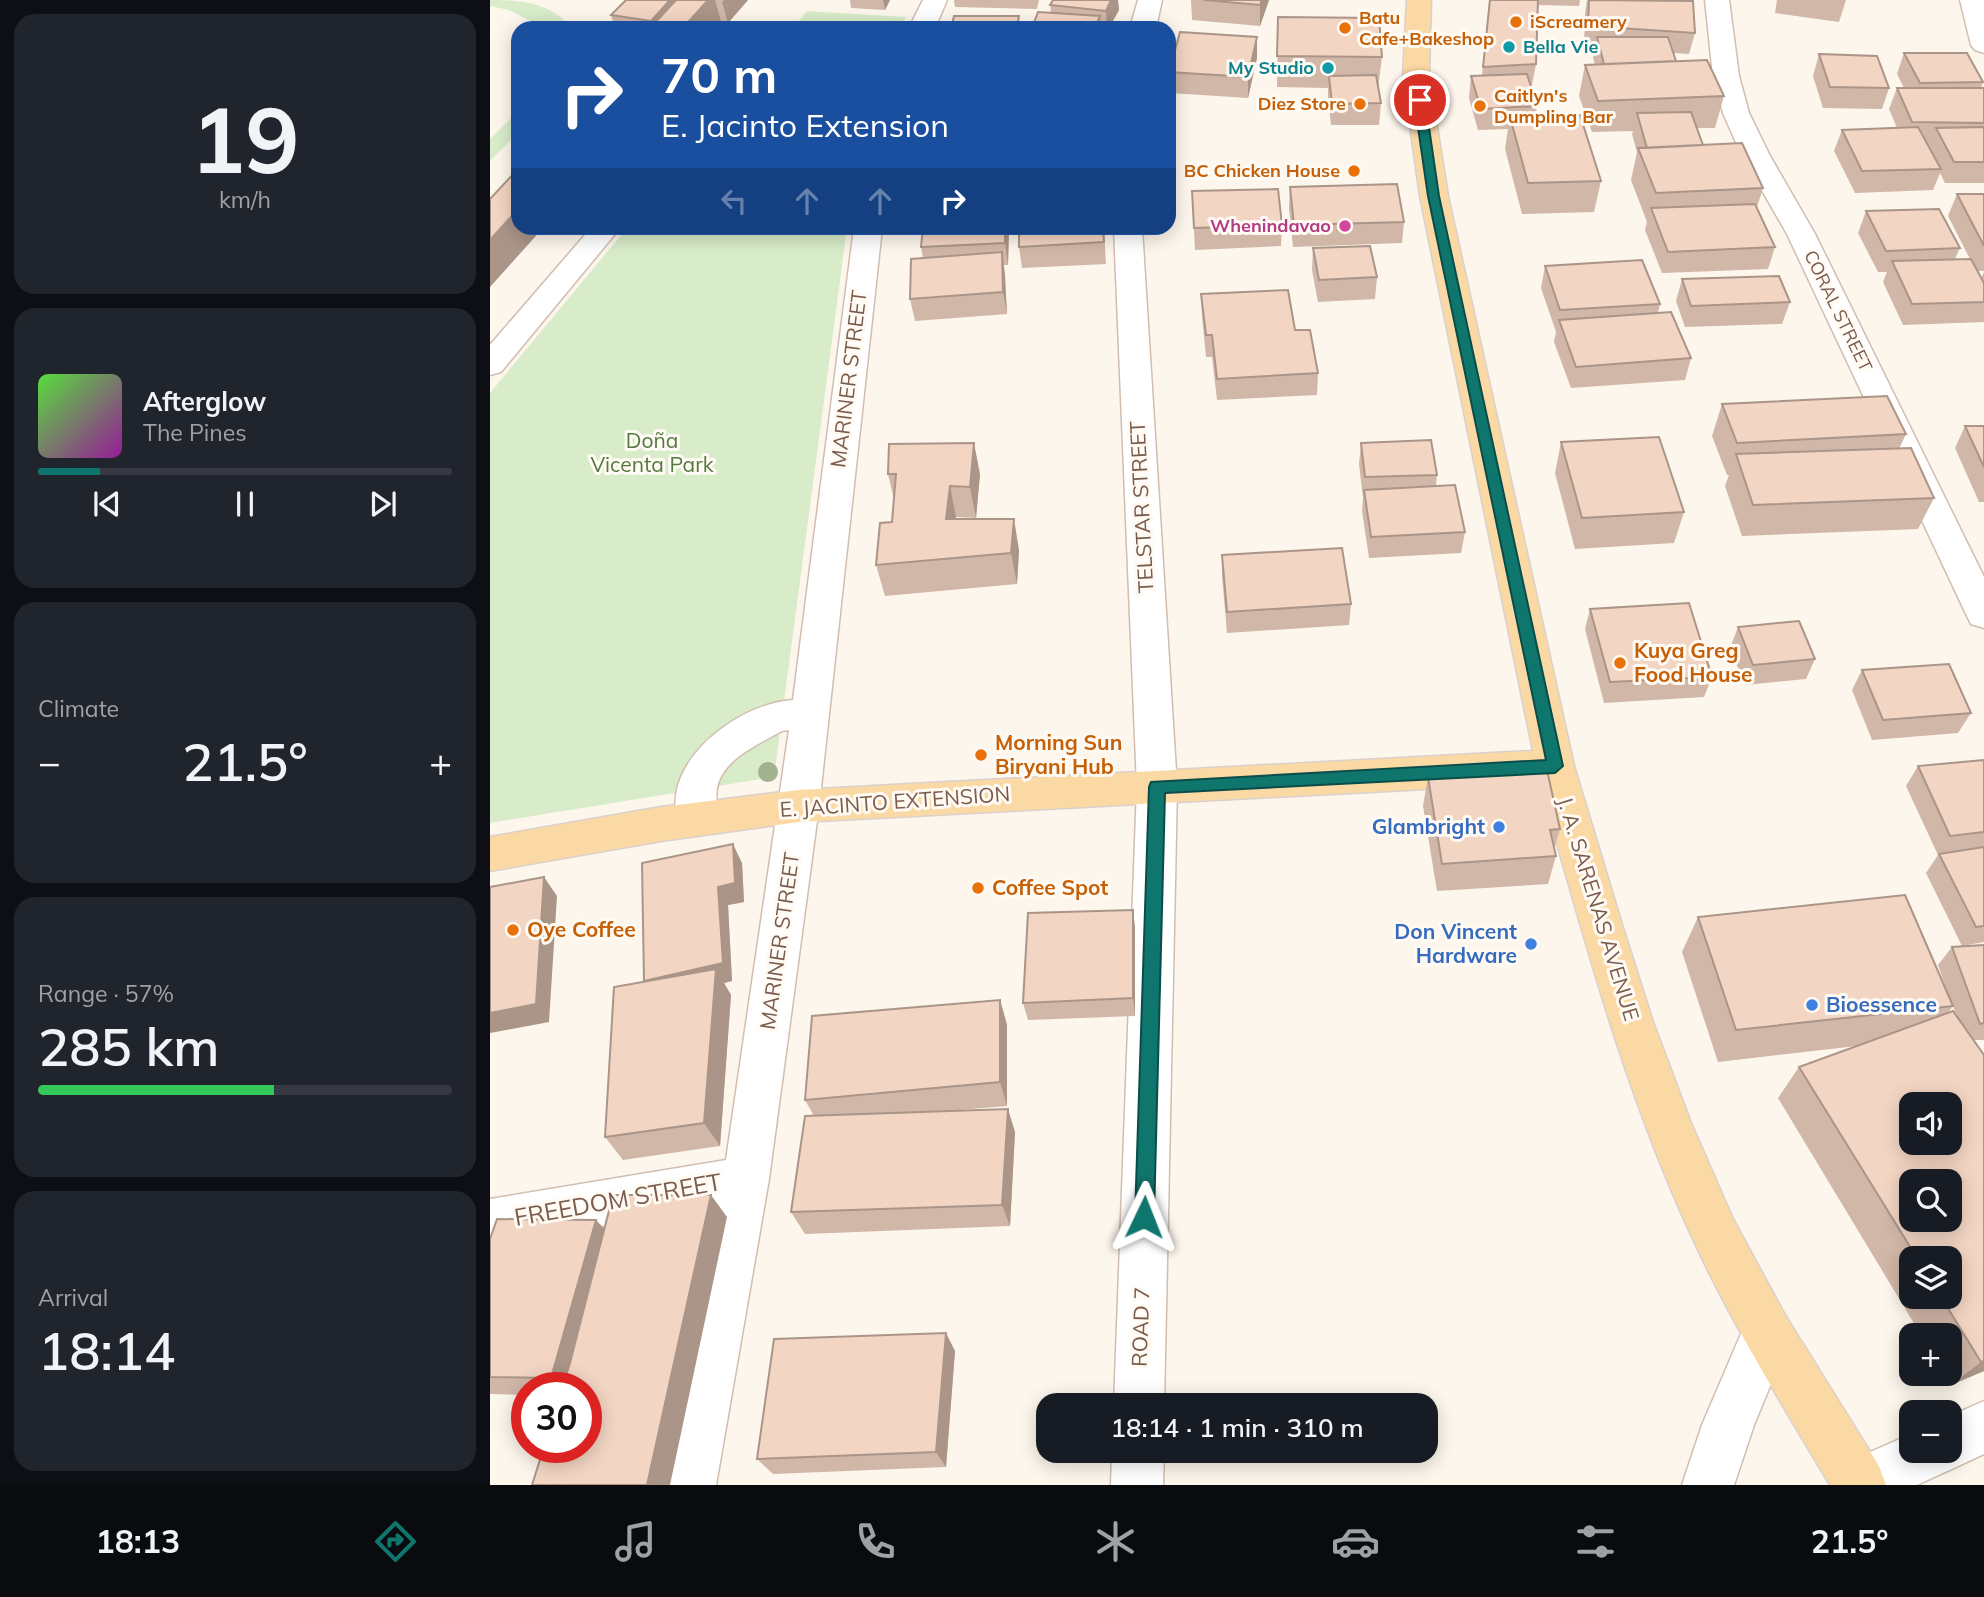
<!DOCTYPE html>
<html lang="en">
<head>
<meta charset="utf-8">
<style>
  :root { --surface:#171b24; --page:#20242c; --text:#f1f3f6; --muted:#9ea1a6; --line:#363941; --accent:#0f766e }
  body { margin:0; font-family:Mulish,sans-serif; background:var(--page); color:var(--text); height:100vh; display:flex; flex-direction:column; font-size:26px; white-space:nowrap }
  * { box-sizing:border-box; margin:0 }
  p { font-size:23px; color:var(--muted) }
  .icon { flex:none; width:38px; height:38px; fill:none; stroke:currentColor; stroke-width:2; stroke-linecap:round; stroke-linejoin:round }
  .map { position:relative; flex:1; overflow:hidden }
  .drawer { display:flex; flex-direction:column; gap:14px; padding:14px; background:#0d0f14; width:490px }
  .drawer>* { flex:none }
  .top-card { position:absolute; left:21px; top:21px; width:665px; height:214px; border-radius:21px; box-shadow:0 4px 18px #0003; background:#1a4fa0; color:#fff; overflow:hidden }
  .controls { position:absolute; left:1409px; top:1092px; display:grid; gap:14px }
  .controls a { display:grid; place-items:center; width:63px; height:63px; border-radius:14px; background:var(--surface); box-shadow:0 4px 18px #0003; font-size:35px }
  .speed { position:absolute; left:21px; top:1372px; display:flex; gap:14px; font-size:35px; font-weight:700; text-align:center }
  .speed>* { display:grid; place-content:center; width:91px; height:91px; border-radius:50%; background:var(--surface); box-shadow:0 4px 18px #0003; line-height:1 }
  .speed .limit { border:10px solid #d22; background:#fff; color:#111 }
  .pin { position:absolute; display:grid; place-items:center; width:60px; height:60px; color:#fff; margin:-30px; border:4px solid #fff; border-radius:50%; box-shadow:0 2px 7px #0007 }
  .me { position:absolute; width:77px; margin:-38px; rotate:2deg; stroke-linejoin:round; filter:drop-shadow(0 0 5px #0008) }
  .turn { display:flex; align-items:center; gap:24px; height:147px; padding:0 35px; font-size:32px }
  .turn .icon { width:91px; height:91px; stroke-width:2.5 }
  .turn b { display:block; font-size:49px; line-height:60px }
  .lanes { display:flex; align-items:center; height:66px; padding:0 35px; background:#0003; justify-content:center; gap:35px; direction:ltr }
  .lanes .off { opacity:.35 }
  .big { font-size:52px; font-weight:600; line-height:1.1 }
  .drawer .widget { flex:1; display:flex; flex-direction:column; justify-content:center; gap:10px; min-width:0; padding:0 24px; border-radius:21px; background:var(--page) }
  .drawer .dial { align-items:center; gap:0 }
  .dial b { font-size:91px; line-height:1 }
  .song { display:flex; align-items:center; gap:21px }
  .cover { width:84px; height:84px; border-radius:10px; background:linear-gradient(135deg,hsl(110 70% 55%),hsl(300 70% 35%)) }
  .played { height:7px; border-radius:4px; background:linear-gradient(90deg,var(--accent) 15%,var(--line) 15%) }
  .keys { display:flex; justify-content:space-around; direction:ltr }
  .heat { display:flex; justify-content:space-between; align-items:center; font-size:38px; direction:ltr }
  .charge { height:10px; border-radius:5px; background:linear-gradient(90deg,#34c759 57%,var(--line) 0) }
  .trip { position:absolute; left:546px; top:1393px; width:402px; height:70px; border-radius:21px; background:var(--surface); box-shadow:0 4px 18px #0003; font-weight:600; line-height:70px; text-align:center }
  .dock { display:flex; height:112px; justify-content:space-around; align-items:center; background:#090b0e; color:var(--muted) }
  .dock .icon { width:49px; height:49px }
  .dock .selected { color:var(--accent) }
  .dock b { font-size:32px; color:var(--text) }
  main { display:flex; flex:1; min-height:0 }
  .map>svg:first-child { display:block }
</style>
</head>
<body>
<main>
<section class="drawer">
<div class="widget dial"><b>19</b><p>km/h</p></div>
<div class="widget">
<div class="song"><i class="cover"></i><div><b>Afterglow</b><p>The Pines</p></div></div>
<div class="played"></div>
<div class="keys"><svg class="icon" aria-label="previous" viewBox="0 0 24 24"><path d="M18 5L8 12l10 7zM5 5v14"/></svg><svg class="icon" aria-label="pause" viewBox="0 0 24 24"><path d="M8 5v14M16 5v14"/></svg><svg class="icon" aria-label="next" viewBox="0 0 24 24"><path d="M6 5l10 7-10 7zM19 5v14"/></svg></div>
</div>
<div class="widget"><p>Climate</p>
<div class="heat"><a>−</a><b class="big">21.5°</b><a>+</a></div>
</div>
<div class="widget"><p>Range · 57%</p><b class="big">285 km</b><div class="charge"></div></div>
<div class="widget"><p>Arrival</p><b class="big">18:14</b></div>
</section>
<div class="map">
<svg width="1494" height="1485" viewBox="0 0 1494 1485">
  <rect width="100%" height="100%" fill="#fdf6ec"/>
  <path fill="#d8ecc9" d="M0,0C32,0 60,2 82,28H54L19,10L0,6Z
    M317,11L416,17L410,28H303Z
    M28,111V133L0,161V139Z
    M137,228H357L284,777L0,823V393Z"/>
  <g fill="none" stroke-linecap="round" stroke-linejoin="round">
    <g stroke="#d1beb0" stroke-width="3">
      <path id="minor" d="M433,0H457L445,28H419Z
        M648,0H672L666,28H640Z
        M1215,0H1239L1249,76L1259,113L1279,154L1325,234L1494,577V628L1481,624L1476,614L1297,234L1251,154L1233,113L1223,76Z
        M1470,0H1494V53L1485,50L1481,45Z
        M101,228H130L11,372L0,375V345Z
        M364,228H392L329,806L279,1179L226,1485H174L227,1207L0,1245V1199L236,1160L299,730L292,731C271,743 232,759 227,788C225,803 228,816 220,831L206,836L192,831C161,768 247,703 303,700Z
        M624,228H652L687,787L674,1405H624L647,787Z
        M1277,1308L1295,1315L1302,1333L1264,1425L1244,1485H1192L1212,1425L1259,1315Z
        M1494,1401V1454L1427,1485H1344L1351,1465L1421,1434V1451H1460V1416Z
        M622,1451H674L673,1485H621Z"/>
    </g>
    <g stroke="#dad1cd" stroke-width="3">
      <path id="major" d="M917,0H941L939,76L958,196L1084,766L1133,928L1163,1022L1201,1123L1243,1219L1295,1315L1389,1466L1396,1485H1340C1295,1409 1248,1334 1210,1254C1138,1104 1095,942 1050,783L309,822L171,841L0,871V837L171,807L309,790L1043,751L930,196L913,76Z"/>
    </g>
    <use href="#minor" fill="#fff" fill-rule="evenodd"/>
    <use href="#major" fill="#fbd9a5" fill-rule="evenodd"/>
  </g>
  <circle fill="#a0b28e" cx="278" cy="772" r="10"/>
  <path fill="#d1b7a8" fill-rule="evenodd" d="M136,0H258L238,23L231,22L232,25L229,28H125L121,15Z
    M360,0H400L395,10L361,8Z
    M464,0H549L547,9L465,7Z
    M563,0H628L629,10L619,28H542L561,13L560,5Z
    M701,0H779L770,26L702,20Z
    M999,0H1090L1089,6L1048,5L1046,64L1042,85L1040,86L1047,106L1045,117L1111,181L1104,212L1032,214L1015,149L1018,129L988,130L979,98L981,76H992Z
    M1097,0H1196L1205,33L1199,54L1183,53L1186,61L1234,96L1225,128H1207L1213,145L1273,188L1267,207L1285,247L1278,269L1172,273L1155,230L1157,222L1141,180L1147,152L1142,134L1143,131L1102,132L1089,96L1095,65L1105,64L1103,58L1105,47H1094L1095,14Z
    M1287,0H1356L1349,22L1285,13Z
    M788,17L892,57L888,88L891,103L889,125H841L838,97V88L787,87Z
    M1414,53L1493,82L1491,88H1494V183H1455L1450,173L1443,190L1365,193L1344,151L1352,130L1407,128L1399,109L1407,88H1414L1407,74Z
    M1329,54L1399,88L1392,109L1333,108L1323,76Z
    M767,58L758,98L680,93L679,72Z
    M800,187L914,222L912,243L803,247L799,208Z
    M702,191L792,225L791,246L705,250Z
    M1467,194H1494V271H1488L1491,278L1494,272V322L1413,325L1393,282L1397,272H1388L1368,233L1376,211L1470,248L1465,259H1480L1458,216Z
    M433,228H519L518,265H513L517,314L425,321L420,299L433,258L431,247Z
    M614,228L616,264L532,268L529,247Z
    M823,248L887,277L885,299L828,302L822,270Z
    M1055,266L1170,304L1168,313L1201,358L1195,380L1081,388L1064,342L1066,332L1051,288Z
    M1192,279L1300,302L1292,324L1195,327L1186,301Z
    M711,294L805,330L828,373L827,395L727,400L722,357H716L712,316Z
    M1232,404L1416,434L1409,449L1444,498L1428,529L1252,536L1235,486L1239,475H1237L1222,436Z
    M1475,426H1494V502H1489L1465,448Z
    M1071,442L1194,512L1184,543L1085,549L1065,473Z
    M871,443L947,475L946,486L975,532L971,553L879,558L872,511L873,498L869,464Z
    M398,474H490L486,518L466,517V519L529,550L527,584L395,596L386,565L402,522L404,500Z
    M732,555L861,604L859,625L737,633L732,576Z
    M1100,609L1222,677L1214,697L1114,703L1095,629Z
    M1248,627L1325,659L1316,679L1255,685L1240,648Z
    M1372,670L1481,713L1468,733L1382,740L1362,690Z
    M1494,760V942L1472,946L1436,873L1448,855L1416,786L1428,766Z
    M938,777L1070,829L1064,850L1066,856L1058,884L947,891L933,806Z
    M252,863L254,902L238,905L242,981L234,983L241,995L230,1146L133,1160L115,1137L154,981Z
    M643,910L645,928V1016L538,1020L533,1003Z
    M1208,917L1459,997L1448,965L1462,947L1494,945V1040H1484L1494,1371L1461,1385L1454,1374H1460V1335H1431L1288,1098L1309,1067L1367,1046L1228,1062L1192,952ZM1463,1006L1466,1015L1457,1014ZM1421,1258H1460V1297H1421Z
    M510,1000L517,1025V1106L469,1110L525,1132L520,1226L315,1234L301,1212L324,1116L315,1100Z
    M237,1217L96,1388H37V1395L0,1394V1239Z
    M465,1351L456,1467L283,1474L267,1459Z"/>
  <path fill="#aa9588" d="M180,0H195L163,28L161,21Z
    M218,0H225L232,25L229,28H193Z
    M234,0H258L238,23L232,2Z
    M393,0H400L395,10Z
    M621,0H628L629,10L619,28H617L616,11Z
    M772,0H779L770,26V5Z
    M610,16V28H605Z
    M767,37V58L758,98V77Z
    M28,209V228H53L0,287V240Z
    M515,228H519L518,265L515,243Z
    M512,252L515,274L517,314L513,292Z
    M484,443L490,474L486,518L480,487Z
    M460,486L466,517L463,550L456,519Z
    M524,519L529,550L527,584L521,553Z
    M243,844L252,863L254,902L238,905L242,981L234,983L241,995L230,1146L214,1123L154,981L228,887Z
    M54,877L67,896L59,1022L0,1033V1013Z
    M643,910L645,928V1016L643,998Z
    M510,1000L517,1025V1106L510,1082Z
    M518,1109L525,1132L520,1226L512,1205Z
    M221,1195L237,1217L180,1485H157Z
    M106,1220L126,1241L73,1388L61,1378Z
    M456,1333L465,1351L456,1467L446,1452Z
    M1494,1361V1371L1461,1385L1491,1362Z"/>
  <path fill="#f3d5c3" stroke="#aa9588" stroke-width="2" fill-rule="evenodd" d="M136,0H180L161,21L121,15Z
    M186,0H218L193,28H160Z
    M563,0H621L616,11L560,5Z
    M714,0H772L770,5Z
    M1000,0H1048L1046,64L993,67Z
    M1099,0L1203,1L1205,33L1098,26Z
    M548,12L610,16L605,28H542Z
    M464,16H529L527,28H461Z
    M788,17L889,18L892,57L787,56Z
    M690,32L767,37L758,77L679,72Z
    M1107,37H1178L1186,61L1114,64Z
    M1414,53H1477L1493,82L1430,83Z
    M1329,54L1387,56L1399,88L1340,87Z
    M1217,60L1234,96L1108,101L1095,65Z
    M1037,74L1047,106L991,109L981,76Z
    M886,75L891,103L842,104L839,76Z
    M1407,88H1494V123L1422,122Z
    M1201,112L1213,145L1157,148L1147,113Z
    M1090,115L1111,181L1038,183L1020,117Z
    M1428,127L1451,169L1372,171L1352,130Z
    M1494,127V162H1464L1446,128Z
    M1252,143L1273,188L1166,193L1148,148Z
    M28,169V209L0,240V199Z
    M907,184L914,222L804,225L800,187Z
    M788,189L792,225L704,228L702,191Z
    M1467,194H1494V246Z
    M1265,204L1285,247L1178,252L1161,208Z
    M1449,209L1470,248L1396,251L1376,211Z
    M433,228H515V243L431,247Z
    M529,228H613L614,242L529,247Z
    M880,246L887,277L829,280L823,248Z
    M512,252L513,292L420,299L421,259Z
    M1481,259L1494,283V302L1422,304L1402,261Z
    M1152,260L1170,304L1070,310L1055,266Z
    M1289,276L1300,302L1201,306L1192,279Z
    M798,290L805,330H820L828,373L727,379L722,335H716L711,294Z
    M1181,312L1201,358L1086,367L1069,320Z
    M1397,396L1416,434L1247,443L1232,404Z
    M1475,426H1494V467Z
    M1169,437L1194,512L1092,518L1071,442Z
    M941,440L947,475L875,477L871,443Z
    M484,443L480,487L460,486L456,519H524L521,553L386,565L390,523L402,522L406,474H398L399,444Z
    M1421,448L1444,498L1263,505L1246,454Z
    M965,485L975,532L881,537L874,490Z
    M852,548L861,604L737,612L732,555Z
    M1199,603L1222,677L1120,682L1100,609Z
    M1309,621L1325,659L1263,665L1248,627Z
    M1459,664L1481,713L1393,720L1372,670Z
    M1494,760V832L1460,836L1428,766Z
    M1057,770L1070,829L1060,830L1066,856L952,864L938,777Z
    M243,844L245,883L228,887L233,963L154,981L152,863Z
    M1494,847V926L1486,927L1449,854Z
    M54,877L46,1004L0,1013V887Z
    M1415,895L1463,1006L1246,1030L1208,917Z
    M643,910V998L533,1003L538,913Z
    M1494,945V1023L1490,1024L1462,947Z
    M226,969L214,1123L115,1137L124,987Z
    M510,1000V1082L315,1100L322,1016Z
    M1463,1011L1494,1055V1361L1491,1362L1451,1297H1460V1258H1427L1309,1067ZM1421,1104H1460V1143H1421ZM1421,1181H1460V1220H1421Z
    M518,1109L512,1205L301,1212L315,1116Z
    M123,1195H221L157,1485H42L54,1447H96V1388H72L80,1363Z
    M7,1219L106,1220L61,1378L0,1377V1239Z
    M456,1333L446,1452L267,1459L284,1339Z"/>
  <path fill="#0f766e" stroke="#0a4d48" stroke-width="2" d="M930,96L935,100L949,196L1073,766L1065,773L675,793L664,1217L661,1224L654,1227L648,1224L645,1217L659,787L661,782L1056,760L938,196L924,100Z"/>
  <g fill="#e8710a" stroke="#fffaf3" stroke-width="2.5">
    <circle cx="1026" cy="22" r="7"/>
    <circle cx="855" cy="28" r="7"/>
    <circle cx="870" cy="104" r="7"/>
    <circle cx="990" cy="106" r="7"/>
    <circle cx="864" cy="171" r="7"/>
    <circle cx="1130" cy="663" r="7"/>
    <circle cx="491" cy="755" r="7"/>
    <circle cx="488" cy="888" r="7"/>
    <circle cx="23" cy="930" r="7"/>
  </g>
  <g fill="#0f9aa8" stroke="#fffaf3" stroke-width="2.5">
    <circle cx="1019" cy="47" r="7"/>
    <circle cx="838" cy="68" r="7"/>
  </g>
  <circle fill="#d1479c" stroke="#fffaf3" stroke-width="2.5" cx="855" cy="226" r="7"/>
  <g fill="#3f7fe0" stroke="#fffaf3" stroke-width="2.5">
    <circle cx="1009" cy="827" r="7"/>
    <circle cx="1041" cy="944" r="7"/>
    <circle cx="1322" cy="1005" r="7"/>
  </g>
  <g text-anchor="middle" stroke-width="6" stroke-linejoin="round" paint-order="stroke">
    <g font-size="18" font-weight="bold" fill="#c56008" stroke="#fffaf3" text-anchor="start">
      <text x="869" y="24">Batu<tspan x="869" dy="21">Cafe+Bakeshop</tspan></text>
      <text x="1040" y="28">iScreamery</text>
      <text x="1004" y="102">Caitlyn's<tspan x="1004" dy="21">Dumpling Bar</tspan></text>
      <text x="856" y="110" text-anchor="end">Diez Store</text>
      <text x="850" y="177" text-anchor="end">BC Chicken House</text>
    </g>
    <g font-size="18" font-weight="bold" fill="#0d838f" stroke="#fffaf3" text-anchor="start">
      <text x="1033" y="53">Bella Vie</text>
      <text x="824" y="74" text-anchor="end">My Studio</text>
    </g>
    <g font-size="18" font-weight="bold" fill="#b23c85" stroke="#fffaf3" text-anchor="end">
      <text x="841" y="232">Whenindavao</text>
    </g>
    <g font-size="18" fill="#7a5c4d" stroke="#fffaf3">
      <text transform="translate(1348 311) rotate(64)" y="6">CORAL STREET</text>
    </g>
    <g font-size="21" fill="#7a5c4d" stroke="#fffaf3">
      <text transform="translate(359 379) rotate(-83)" y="7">MARINER STREET</text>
      <text transform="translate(652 507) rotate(-93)" y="7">TELSTAR STREET</text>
      <text transform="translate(405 802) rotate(-4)" y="7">E. JACINTO EXTENSION</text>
      <text transform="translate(1108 909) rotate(73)" y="7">J. A. SARENAS AVENUE</text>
      <text transform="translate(290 941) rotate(-82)" y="7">MARINER STREET</text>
      <text transform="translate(651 1327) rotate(-88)" y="7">ROAD 7</text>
    </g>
    <g font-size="21" fill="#537a41" stroke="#fffaf3">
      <text x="162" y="448">Doña<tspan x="162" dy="24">Vicenta Park</tspan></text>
    </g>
    <g font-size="21" font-weight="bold" fill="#c56008" stroke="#fffaf3" text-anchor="start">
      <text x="1144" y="658">Kuya Greg<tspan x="1144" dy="24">Food House</tspan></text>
      <text x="505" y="750">Morning Sun<tspan x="505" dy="24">Biryani Hub</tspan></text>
      <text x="502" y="895">Coffee Spot</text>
      <text x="37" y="937">Oye Coffee</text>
    </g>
    <g font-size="21" font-weight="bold" fill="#366cbe" stroke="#fffaf3" text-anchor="end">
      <text x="995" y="834">Glambright</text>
      <text x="1027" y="939">Don Vincent<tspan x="1027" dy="24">Hardware</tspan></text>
      <text x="1336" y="1012" text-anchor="start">Bioessence</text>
    </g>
    <g font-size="24" fill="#7a5c4d" stroke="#fffaf3">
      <text transform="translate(128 1200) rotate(-10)" y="8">FREEDOM STREET</text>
    </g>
  </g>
</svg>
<div class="controls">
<a><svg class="icon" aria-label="sound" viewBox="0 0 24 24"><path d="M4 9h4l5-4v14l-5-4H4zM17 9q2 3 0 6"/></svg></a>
<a><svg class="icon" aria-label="search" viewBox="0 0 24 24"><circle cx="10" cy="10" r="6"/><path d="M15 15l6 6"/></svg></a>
<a><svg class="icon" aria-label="layers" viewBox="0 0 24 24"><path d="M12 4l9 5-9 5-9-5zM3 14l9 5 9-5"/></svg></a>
<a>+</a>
<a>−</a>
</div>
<div class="speed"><div class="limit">30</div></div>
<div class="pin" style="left:930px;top:100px;background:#d93025"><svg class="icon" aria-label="arrive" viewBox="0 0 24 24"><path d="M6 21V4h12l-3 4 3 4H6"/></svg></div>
<svg class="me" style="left:654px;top:1217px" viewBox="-20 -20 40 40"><path d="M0-17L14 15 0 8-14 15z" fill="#0f766e" stroke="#fff" stroke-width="4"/></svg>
<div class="trip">18:14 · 1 min · 310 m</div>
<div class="top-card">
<div class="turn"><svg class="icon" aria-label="right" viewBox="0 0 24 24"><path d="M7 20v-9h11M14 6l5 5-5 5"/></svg><div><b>70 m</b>E. Jacinto Extension</div></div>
<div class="lanes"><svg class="icon off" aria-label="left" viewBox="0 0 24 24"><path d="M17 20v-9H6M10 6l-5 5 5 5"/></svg><svg class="icon off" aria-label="ahead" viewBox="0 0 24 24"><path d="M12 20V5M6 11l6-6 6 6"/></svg><svg class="icon off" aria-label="ahead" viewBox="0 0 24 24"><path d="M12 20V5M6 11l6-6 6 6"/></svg><svg class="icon" aria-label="right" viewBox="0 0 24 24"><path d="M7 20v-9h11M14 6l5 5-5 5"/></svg></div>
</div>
</div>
</main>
<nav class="dock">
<b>18:13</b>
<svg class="icon selected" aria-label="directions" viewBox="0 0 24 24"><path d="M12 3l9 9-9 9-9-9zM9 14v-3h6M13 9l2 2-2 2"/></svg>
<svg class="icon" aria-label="music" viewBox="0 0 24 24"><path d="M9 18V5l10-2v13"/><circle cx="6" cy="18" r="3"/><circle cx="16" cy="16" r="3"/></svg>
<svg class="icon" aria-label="phone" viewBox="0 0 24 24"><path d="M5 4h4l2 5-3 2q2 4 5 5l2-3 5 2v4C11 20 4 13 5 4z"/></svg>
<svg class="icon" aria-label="climate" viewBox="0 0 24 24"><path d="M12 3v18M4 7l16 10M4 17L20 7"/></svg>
<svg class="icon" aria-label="car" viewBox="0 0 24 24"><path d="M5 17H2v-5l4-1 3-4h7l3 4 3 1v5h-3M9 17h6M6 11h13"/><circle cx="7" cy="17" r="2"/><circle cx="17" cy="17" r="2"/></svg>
<svg class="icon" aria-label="filters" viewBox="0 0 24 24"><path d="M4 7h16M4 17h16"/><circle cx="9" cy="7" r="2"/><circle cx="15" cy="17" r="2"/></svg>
<b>21.5°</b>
</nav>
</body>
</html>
